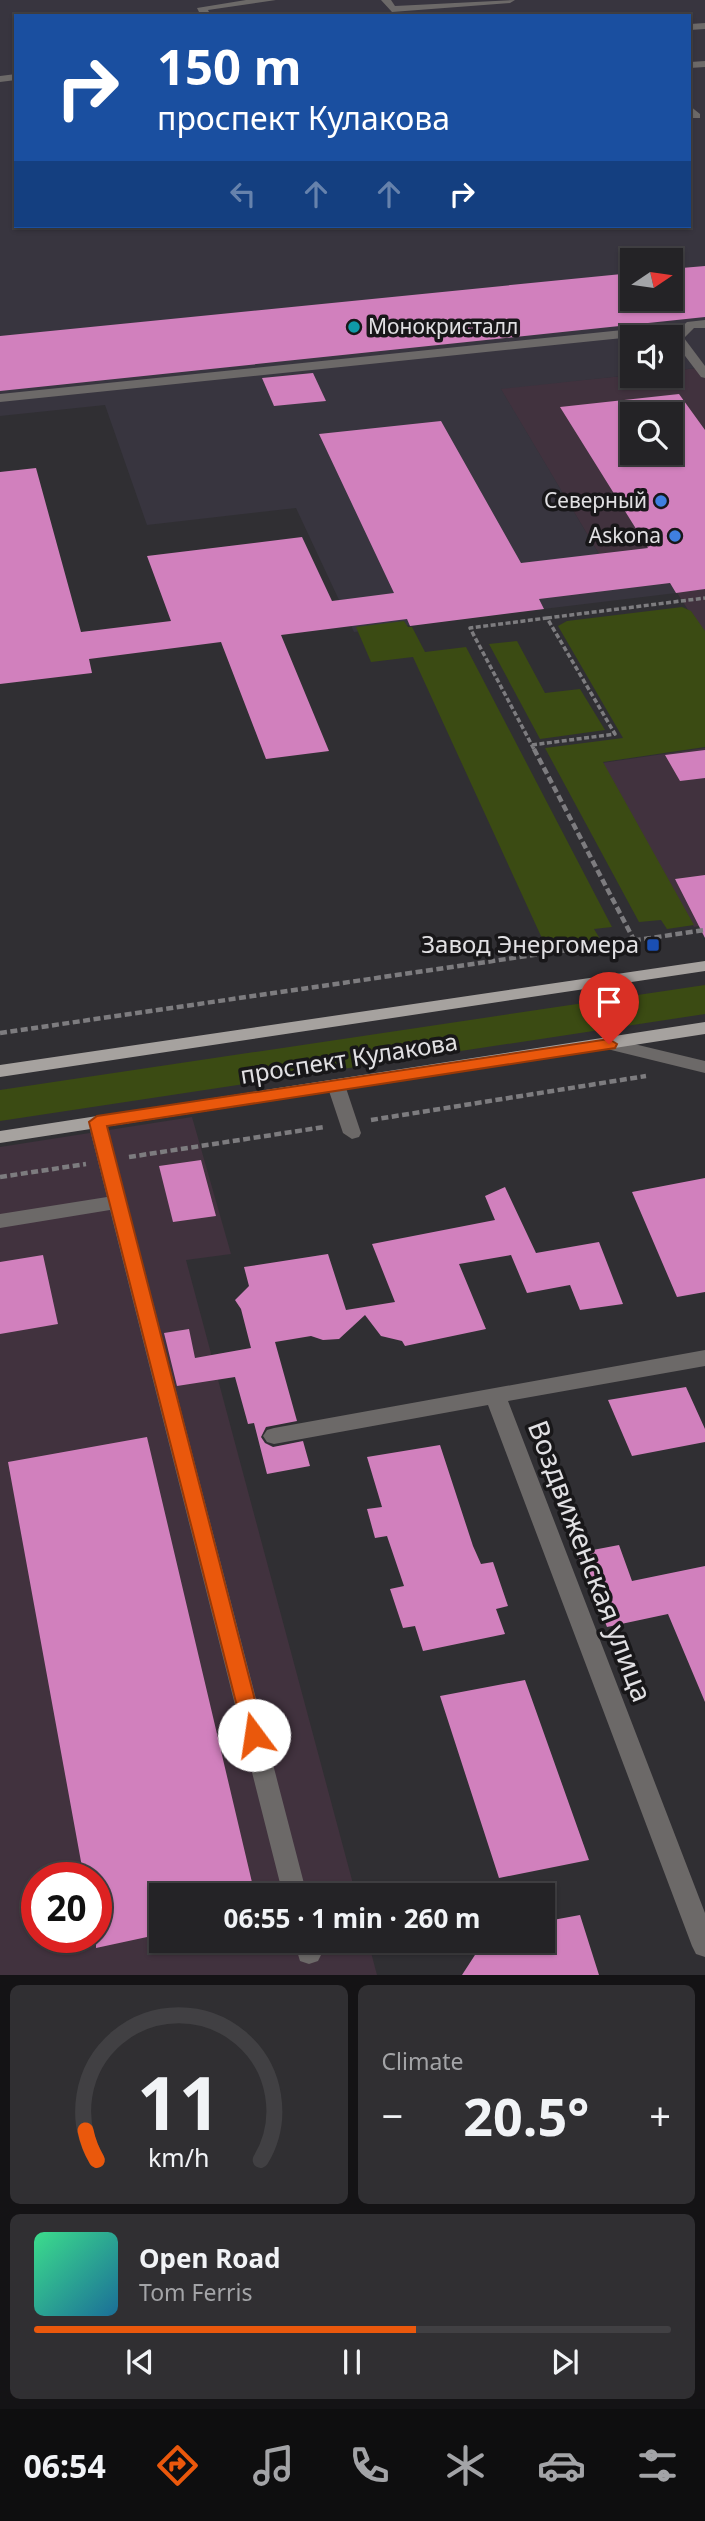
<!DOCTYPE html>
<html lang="en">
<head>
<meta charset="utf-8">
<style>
  :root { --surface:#242326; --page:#302f32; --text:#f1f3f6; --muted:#a3a4a7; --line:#414043; --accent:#ea580c }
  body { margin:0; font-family:"Noto Sans",sans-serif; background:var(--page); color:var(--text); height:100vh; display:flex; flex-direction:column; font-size:26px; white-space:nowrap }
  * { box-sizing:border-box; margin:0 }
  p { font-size:23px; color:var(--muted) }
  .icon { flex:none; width:38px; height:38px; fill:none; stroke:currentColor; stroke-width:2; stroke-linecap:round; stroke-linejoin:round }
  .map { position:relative; height:1975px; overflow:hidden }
  .panel { display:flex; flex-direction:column; gap:10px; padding:10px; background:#141315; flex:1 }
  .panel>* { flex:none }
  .hud { position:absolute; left:14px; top:14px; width:677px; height:214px; border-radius:0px; box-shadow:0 2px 5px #0004,0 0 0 2px var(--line); background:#1a4fa0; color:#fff; overflow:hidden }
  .needle { width:46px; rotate:77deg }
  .fabs { position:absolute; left:620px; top:248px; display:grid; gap:14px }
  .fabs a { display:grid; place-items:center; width:63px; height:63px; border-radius:0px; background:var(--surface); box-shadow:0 2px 5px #0004,0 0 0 2px var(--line); font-size:35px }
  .speed { position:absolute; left:21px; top:1862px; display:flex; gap:14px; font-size:35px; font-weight:700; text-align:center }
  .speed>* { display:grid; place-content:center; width:91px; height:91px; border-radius:50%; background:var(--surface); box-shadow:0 2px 5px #0004,0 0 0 2px var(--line); line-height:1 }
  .speed .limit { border:10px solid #d22; background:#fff; color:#111 }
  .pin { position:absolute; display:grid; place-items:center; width:60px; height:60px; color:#fff; margin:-72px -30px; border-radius:50% 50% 50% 0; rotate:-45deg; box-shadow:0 0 7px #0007 }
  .pin .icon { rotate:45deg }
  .me { position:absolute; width:77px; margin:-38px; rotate:346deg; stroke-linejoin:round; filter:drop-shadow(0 0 5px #0008) }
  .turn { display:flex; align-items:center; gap:24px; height:147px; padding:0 28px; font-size:32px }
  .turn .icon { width:91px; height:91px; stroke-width:2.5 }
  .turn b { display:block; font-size:49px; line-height:60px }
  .lanes { display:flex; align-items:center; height:66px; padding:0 28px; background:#0003; justify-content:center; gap:35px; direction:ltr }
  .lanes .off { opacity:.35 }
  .big { font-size:52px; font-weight:700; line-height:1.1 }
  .panel .widget { flex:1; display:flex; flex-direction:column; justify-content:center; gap:10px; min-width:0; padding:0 24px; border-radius:10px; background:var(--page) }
  .panel .dial { align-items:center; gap:0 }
  .dial svg { height:182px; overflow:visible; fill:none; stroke:var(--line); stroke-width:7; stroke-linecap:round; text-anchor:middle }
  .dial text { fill:var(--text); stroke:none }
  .song { display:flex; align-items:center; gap:21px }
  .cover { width:84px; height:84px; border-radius:10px; background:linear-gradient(135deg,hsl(150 70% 55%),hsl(200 70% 35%)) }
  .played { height:7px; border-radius:4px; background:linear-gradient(90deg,var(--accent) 60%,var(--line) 60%) }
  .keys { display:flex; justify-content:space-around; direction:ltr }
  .heat { display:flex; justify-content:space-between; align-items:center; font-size:38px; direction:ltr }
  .panel .tiles { flex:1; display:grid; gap:10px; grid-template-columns:1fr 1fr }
  .widget:last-child { grid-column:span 2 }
  .trip { position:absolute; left:149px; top:1883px; width:406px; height:70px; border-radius:0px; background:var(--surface); box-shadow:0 2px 5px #0004,0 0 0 2px var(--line); font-weight:700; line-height:70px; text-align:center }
  .tab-bar { display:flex; height:112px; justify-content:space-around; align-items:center; background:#0e0e0f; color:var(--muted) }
  .tab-bar .icon { width:49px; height:49px }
  .tab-bar .on { color:var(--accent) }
  .tab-bar b { font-size:32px; color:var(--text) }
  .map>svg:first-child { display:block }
</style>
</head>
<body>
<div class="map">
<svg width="705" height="1975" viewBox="0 0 705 1975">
  <rect width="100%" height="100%" fill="#302f33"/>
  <path fill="#41323e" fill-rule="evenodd" d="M705,367V636L648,548L599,554L500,388L632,375L670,376V371ZM632,415H670V453H632Z
    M705,748V925L694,927L602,763Z
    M192,1117L231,1254L186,1260L356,1895H161V1941H368L377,1975H0V1147ZM37,1878H96V1937H37Z"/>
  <path fill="#38353f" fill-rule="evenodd" d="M0,0H705V367L670,371V338H632V375L501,389L599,554L648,548L676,593L354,632L296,508L147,525L105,405L0,416ZM16,16H690V226H16ZM632,261H670V299H632Z"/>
  <path fill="#3b4b13" d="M682,607L691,611L705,631V747L603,762L694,925L667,929L661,920L639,922L545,748L623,738L558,626L567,621Z
    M404,621L408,627H412L425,652L466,647L612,927L594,929L600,939L546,947L413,657L371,662L356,627Z
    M517,641L545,693L580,689L605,730L540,739L489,644Z
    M705,985V1014L0,1121V1090Z"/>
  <path fill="#d180bd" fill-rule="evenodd" d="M705,266V317L0,391V336L632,273V299H670V269Z
    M313,373L326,401L274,406L262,378Z
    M679,394L705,430V589L676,593L670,583L539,599L544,609L410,626L407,619L281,635L329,751L266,759L221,642L89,659L92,673L0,684V472L36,468L81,632L171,621L147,556L302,537L332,601L394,593L319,434L441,421L521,563L648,548L560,407ZM632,415H670V453H632Z
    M705,750V778L680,781L665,755Z
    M705,875V938L675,879Z
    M201,1160L216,1216L173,1222L159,1166Z
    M705,1178V1292L677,1297L632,1192Z
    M505,1187L536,1253L599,1242L623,1304L580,1310L570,1285L527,1293L511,1255L459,1264L486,1329L405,1346L402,1341L381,1336L365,1315L339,1339L323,1340L311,1336L275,1342L297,1421L266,1427L261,1437L265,1443L273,1447L303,1441L310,1466L267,1474L254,1423L248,1424L235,1377L177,1386L164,1333L189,1329L195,1358L251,1348L241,1309L235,1300L249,1286L244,1267L328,1254L346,1310L395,1302L372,1244L495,1220L485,1196Z
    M43,1255L58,1324L0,1334V1262Z
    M686,1387L705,1429V1442L632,1456L608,1400Z
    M147,1437L255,1895H161V1934L96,1948V1878H84L8,1462Z
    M440,1445L473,1546L481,1564L493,1562L508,1606L496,1609L505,1634L423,1651L415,1626L403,1628L390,1589L404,1586L387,1536L375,1538L367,1509L382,1507L367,1457Z
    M619,1545L632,1581L705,1566V1702L668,1614L607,1627L577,1553Z
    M525,1680L589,1860L499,1878L440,1696Z
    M580,1915L599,1975H462L484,1941H542V1922Z"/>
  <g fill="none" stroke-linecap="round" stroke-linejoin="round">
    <path stroke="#7d7c7f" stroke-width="3.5" stroke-dasharray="5 2.5" stroke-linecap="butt" d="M547,618L705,598
      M532,745L615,734L547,618L470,628L535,751"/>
    <path stroke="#7d7c7f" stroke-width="4.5" stroke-dasharray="7 3.5" stroke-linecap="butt" d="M534,749L634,940
      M0,1033L705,930
      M371,1120L646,1076
      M129,1157L324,1127
      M0,1177L86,1164"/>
    <path fill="#6c6968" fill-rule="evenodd" d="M246,0H276L208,10L211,16H201L197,8Z
      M381,0H391L395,6L515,0L510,3L392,12Z
      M705,23V29L690,30V24Z
      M705,61V67L690,68V62Z
      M16,74V80L0,82V76Z
      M690,106L700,114V118H692L690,115Z
      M705,320V328H694L684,338L705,366V378L701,377L673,340L652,335L0,402V394L652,327L675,333L687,322Z
      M609,1038L705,1061V1073L603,1048L600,1044L603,1040Z
      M336,1079L345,1085L361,1133L359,1137L352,1139L343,1133L327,1085Z
      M97,1116L106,1122L307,1895H283L110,1210L0,1228V1214L107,1197L88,1122Z
      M705,1350V1366L508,1401L705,1913V1957L696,1954L692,1946L488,1405L274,1444L267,1442L263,1436L267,1430L274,1428Z
      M294,1941H318L322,1953L318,1961L309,1964L300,1961Z"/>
    <path fill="#a6a29f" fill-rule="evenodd" d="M705,961V971L0,1077V1065Z
      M705,1022V1034L0,1143V1131Z"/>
  </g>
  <path fill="#ea580c" stroke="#983908" stroke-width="2" d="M609,1039L617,1044L615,1048L107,1126L264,1735L261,1742L254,1744L246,1742L89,1122L97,1116Z"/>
  <circle fill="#0f9aa8" stroke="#181719" stroke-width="2.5" cx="354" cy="327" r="7"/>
  <g fill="#3f7fe0" stroke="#181719" stroke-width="2.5">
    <circle cx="661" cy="501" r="7"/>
    <circle cx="675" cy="536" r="7"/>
  </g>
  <rect fill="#1a4fb4" stroke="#181719" stroke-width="2.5" x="646" y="938" width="14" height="14" rx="3.5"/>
  <g text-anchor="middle" stroke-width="7" stroke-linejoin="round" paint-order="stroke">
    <g font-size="21" fill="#e1e0e3" stroke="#181719" text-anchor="end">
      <text x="368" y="334" text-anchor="start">Монокристалл</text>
      <text x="647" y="508">Северный</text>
      <text x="661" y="543">Askona</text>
    </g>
    <g font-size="24" fill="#e1e0e3" stroke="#181719" text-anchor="end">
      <text x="639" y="953">Завод Энергомера</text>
    </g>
    <g font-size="24" fill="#e1e0e3" stroke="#181719">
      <text transform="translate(349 1059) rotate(-9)" y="8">проспект Кулакова</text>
    </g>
    <g font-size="28" fill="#e1e0e3" stroke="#181719">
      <text transform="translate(590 1561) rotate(69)" y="10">Воздвиженская улица</text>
    </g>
  </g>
</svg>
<div class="fabs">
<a><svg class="needle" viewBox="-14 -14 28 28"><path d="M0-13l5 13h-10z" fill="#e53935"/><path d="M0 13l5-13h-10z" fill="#a3a4a7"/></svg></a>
<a><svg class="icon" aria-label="sound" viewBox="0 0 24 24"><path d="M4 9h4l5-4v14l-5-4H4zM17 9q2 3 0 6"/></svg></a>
<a><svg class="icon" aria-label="search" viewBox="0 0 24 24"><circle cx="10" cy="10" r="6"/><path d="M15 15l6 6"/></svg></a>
</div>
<div class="speed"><div class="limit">20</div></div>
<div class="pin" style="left:609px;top:1044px;background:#d93025"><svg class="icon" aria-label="arrive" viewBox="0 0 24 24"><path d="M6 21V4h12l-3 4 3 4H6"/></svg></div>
<svg class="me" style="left:254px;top:1735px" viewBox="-20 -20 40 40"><circle r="19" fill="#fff"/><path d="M0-13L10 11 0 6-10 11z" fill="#ea580c"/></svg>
<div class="trip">06:55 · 1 min · 260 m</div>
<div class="hud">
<div class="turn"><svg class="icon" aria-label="right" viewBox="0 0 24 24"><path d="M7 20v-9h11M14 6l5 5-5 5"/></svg><div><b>150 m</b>проспект Кулакова</div></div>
<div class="lanes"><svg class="icon off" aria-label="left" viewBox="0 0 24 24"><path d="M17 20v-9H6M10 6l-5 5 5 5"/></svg><svg class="icon off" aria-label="ahead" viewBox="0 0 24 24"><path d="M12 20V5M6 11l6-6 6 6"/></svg><svg class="icon off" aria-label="ahead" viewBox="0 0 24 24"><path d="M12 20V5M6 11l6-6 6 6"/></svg><svg class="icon" aria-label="right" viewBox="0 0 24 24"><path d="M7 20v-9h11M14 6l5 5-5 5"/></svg></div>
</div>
</div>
<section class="panel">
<div class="tiles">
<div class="widget dial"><svg viewBox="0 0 100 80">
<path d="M14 69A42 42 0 1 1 86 69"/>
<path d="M14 69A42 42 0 0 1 9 56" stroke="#ea580c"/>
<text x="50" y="56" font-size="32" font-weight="700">11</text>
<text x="50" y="72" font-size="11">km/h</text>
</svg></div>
<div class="widget"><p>Climate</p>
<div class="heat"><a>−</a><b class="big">20.5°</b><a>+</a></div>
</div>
<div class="widget">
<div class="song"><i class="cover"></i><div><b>Open Road</b><p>Tom Ferris</p></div></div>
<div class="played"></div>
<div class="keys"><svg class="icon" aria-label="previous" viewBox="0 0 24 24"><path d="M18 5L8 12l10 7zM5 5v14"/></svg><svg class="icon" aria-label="pause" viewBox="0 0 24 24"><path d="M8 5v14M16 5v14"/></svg><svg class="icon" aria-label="next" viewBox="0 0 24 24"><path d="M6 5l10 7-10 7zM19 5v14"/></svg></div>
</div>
</div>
</section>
<nav class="tab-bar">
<b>06:54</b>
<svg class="icon on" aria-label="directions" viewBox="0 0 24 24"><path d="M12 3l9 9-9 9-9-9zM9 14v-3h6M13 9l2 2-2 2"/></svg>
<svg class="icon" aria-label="music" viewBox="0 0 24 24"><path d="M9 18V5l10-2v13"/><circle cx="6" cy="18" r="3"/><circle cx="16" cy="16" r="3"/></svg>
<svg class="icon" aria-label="phone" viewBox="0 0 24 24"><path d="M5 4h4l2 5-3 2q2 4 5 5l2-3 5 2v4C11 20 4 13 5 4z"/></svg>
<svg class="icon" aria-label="climate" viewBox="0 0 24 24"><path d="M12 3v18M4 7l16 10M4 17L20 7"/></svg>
<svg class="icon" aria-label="car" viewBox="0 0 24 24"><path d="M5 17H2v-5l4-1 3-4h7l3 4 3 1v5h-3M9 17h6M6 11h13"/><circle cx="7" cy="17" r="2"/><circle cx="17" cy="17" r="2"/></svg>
<svg class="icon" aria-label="filters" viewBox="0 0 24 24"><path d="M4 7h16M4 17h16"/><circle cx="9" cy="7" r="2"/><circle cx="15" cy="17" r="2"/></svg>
</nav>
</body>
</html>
